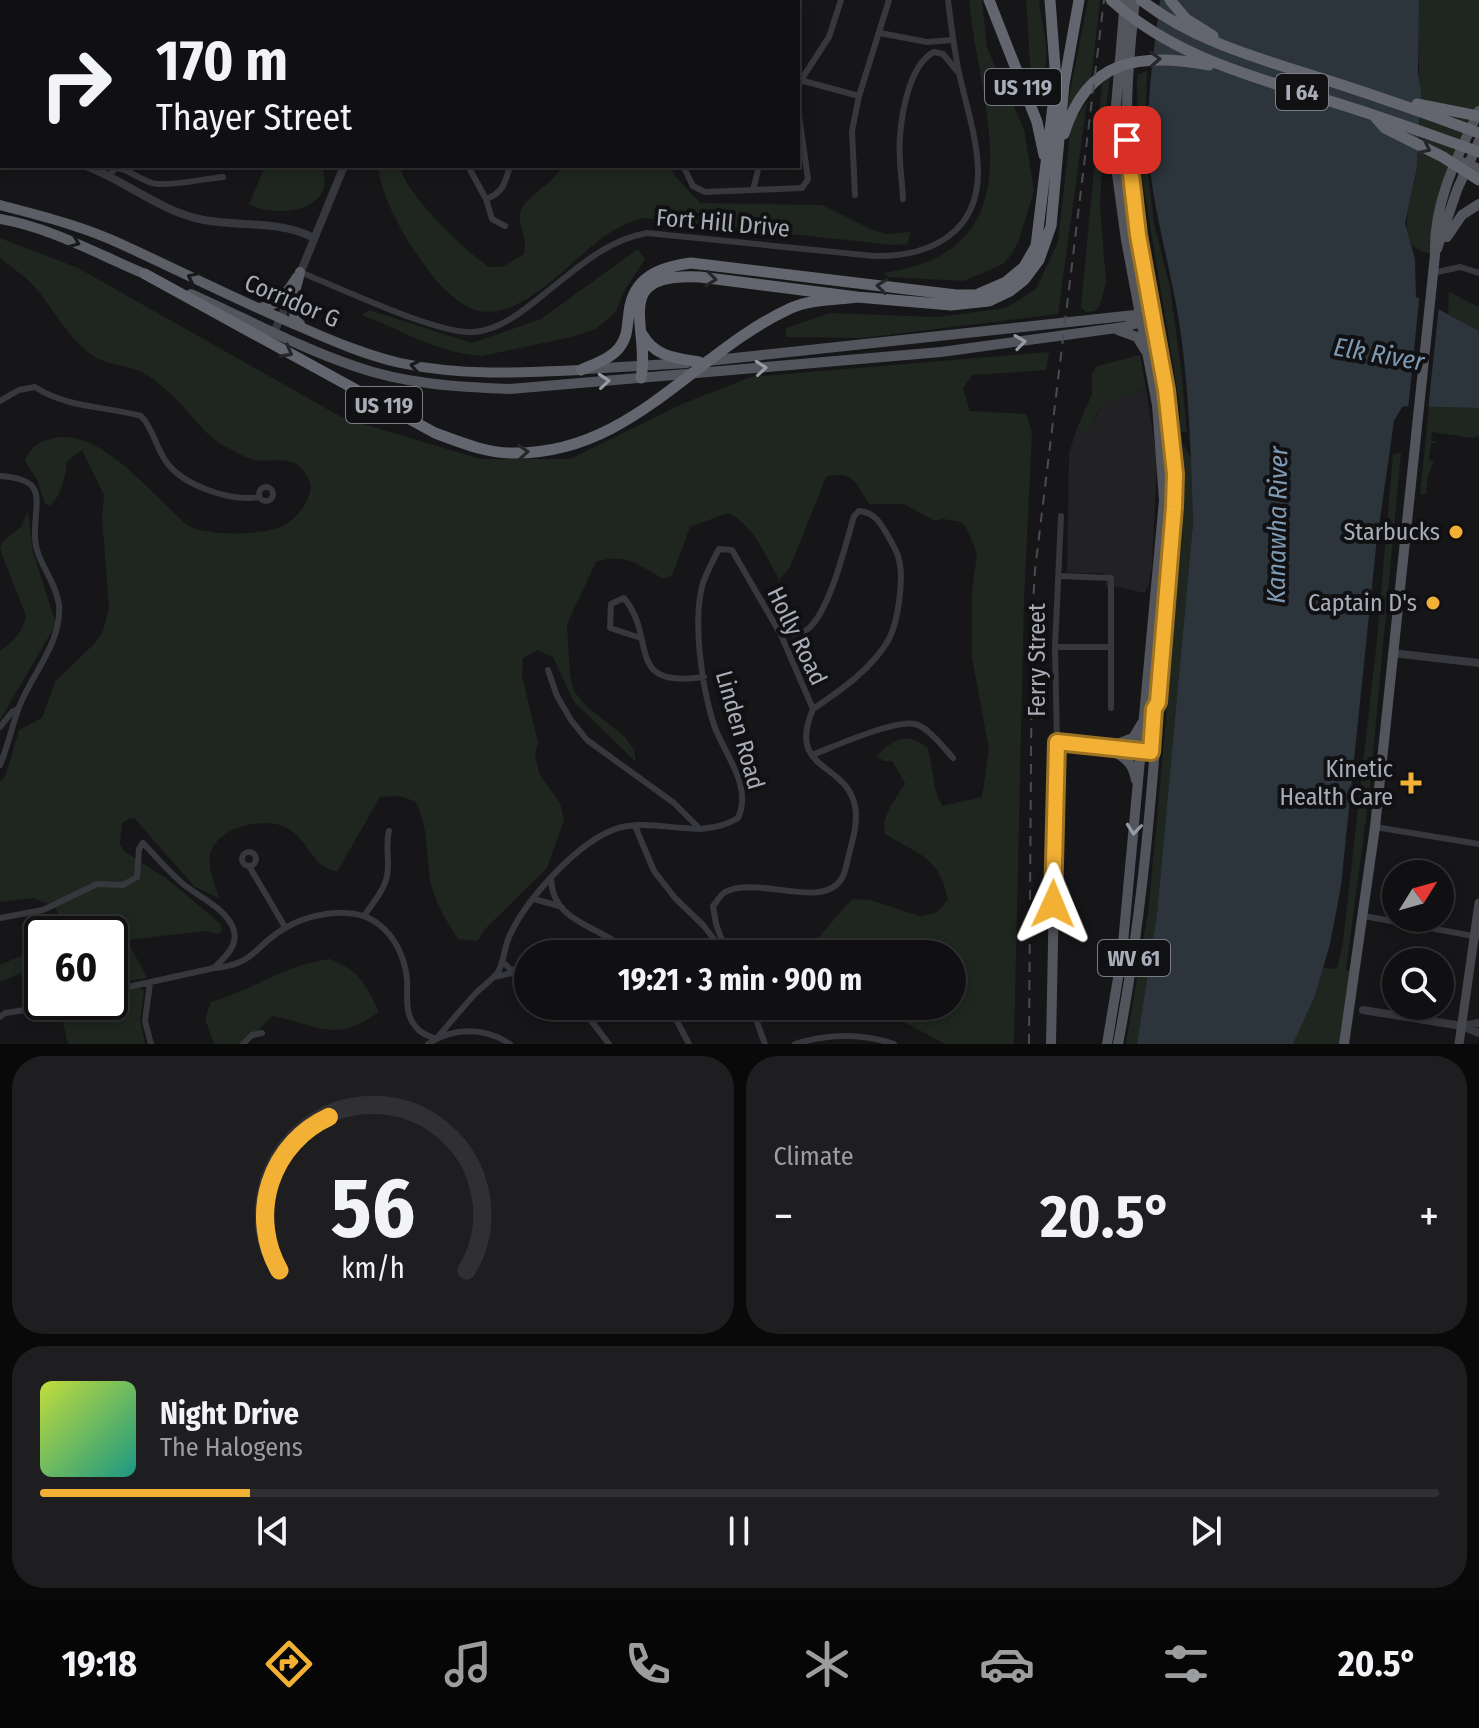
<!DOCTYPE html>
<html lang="en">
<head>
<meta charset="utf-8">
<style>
  :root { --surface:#101012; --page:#1e1e20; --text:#f1f3f6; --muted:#9c9d9f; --line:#303032; --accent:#f2b134 }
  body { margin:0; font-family:"Fira Sans Condensed",sans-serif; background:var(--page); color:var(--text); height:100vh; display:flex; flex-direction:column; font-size:30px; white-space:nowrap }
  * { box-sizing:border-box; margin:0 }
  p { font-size:26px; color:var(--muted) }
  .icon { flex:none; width:44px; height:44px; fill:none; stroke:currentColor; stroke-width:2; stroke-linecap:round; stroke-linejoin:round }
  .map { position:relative; height:1044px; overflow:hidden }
  .drawer { display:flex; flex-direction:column; gap:12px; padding:12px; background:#09090a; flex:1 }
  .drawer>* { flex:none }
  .guide { position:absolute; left:0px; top:0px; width:800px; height:168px; box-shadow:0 4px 12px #0003,0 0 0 2px var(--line); background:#101012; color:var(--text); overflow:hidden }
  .needle { width:52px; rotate:53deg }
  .buttons { position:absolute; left:1382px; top:860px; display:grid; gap:16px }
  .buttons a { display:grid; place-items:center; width:72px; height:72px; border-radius:50%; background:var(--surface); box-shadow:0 4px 12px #0003,0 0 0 2px var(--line); font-size:40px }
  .speed { position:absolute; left:24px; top:916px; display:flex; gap:16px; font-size:40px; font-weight:700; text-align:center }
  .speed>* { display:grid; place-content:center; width:104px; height:104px; border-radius:50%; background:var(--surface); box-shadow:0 4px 12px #0003,0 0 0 2px var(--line); line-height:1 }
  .speed .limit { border:4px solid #111; border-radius:12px; background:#fff; color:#111 }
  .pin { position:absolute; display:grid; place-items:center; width:68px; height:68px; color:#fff; margin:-34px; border-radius:16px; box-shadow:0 4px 12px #0006 }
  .me { position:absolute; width:88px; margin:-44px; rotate:1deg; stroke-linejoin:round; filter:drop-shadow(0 0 6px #0008) }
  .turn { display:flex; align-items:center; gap:28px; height:168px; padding:0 24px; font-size:36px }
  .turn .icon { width:104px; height:104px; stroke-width:2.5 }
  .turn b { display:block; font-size:56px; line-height:68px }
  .big { font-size:60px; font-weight:700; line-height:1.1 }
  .drawer .card { flex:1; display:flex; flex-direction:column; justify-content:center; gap:12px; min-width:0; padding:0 28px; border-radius:32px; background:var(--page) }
  .drawer .dial { align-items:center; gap:0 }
  .dial svg { height:208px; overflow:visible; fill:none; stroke:var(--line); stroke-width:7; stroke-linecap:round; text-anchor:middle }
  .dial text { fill:var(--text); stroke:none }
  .song { display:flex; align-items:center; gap:24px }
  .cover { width:96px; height:96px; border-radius:12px; background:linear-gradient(135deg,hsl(70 70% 55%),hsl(170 70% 35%)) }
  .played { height:8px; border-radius:4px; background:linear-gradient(90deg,var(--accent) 15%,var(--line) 15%) }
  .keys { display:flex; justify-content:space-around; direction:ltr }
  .heat { display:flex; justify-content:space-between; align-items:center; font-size:44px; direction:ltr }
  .drawer .tiles { flex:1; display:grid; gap:12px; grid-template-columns:1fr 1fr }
  .card:last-child { grid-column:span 2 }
  .trip { position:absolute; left:514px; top:940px; width:452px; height:80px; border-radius:40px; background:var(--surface); box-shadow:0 4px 12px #0003,0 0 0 2px var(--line); font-weight:700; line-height:80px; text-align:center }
  .dock { display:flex; height:128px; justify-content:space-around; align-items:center; background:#060607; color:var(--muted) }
  .dock .icon { width:56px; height:56px }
  .dock .on { color:var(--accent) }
  .dock b { font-size:36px; color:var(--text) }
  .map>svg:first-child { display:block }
</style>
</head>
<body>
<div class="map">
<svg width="1479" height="1044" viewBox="0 0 1479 1044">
  <rect width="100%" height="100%" fill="#161618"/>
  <path fill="#222225" d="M1146,388L1157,460L1152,565L1148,587L1144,593L1115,586L1106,587L1104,573H1067L1069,453L1077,428L1082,433L1097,415L1101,406Z"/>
  <path fill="#1e261f" d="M969,0H982L987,48L1024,129L1034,191L1019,240L1011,255L1003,264L964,281L888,277L884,273C1043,249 979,107 969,0Z
    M1026,0H1039C1041,23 1055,62 1038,82H1035L1030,65Z
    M1088,0H1100L1092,72L1090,80L1067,108Z
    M1419,0H1479V111L1451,172L1435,255C1426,252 1414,251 1410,241C1401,216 1414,192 1417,168C1424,112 1416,56 1419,0Z
    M1147,71L1145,147L1154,223L1170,288L1181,367L1187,432H1180V407L1138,152L1137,75Z
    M1110,76L1104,125L1100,207L1106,282L1100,305L1095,311L1086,312L1081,307L1102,84Z
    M1087,102L1058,314L862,338L786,337V328L830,313L937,317L1006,308L1036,289L1058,242L1071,125Z
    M265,166H322C324,174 326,183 323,191C311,215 268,215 249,204Z
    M378,166H400C405,194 465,251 489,267H502L524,254C528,236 518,228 520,215C522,196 553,186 562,166H669C677,181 689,190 700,203L822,205L873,230L886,234L911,232L907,244L894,245L641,218C630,222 618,227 608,234C575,255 524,320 480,311C460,307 440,286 428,270C407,242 382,201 378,166Z
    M0,238L78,268L343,418L481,459H570L682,404L751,377L1049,352L1046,370L972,375L963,388L970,411L1026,414L1032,432L1024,599L1014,1044H945L874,1006H952V954H822L818,938L852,899L870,900L920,916L936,913L948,900C940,857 919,855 885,834C880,816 897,798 905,783L892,761H884L876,756C895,739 906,731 928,748L936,792L942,806L982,797L989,750L972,657V590L977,554L967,529L961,522L943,519L935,521L904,504H869C855,483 854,470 826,477L790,567L779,580C764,553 756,528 728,513L690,527L672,576L664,579C637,565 627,552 596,562L567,624L570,674L573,690L585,705L624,736L634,750L636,762L574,702L553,657L537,650L523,658L522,676L538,742L535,757L540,775L560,803L564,820L547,868L487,927L477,941L458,939C448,923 437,906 432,888C425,858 430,828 415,801L398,796L380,797L337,872C332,870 325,868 320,864C308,852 302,835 285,827C264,817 222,826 212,849C205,864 215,883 219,898L195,887L135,819L130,818L122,823L120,844L124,851L167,879L220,923L222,931L219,934L204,931L127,940L147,978L110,984V946L122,940L110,941V934H68L55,907L34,898L0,902V782L5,777L19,730L42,718L55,682L95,643L103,631L109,608L102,517L104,495L82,450L67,461C65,477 62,494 50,506L45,503L37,480L25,461C31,447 36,443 51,439C94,426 142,483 171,510C177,515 183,522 189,526C208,537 266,535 285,525C298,518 316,494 309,480C296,450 273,465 251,459C242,456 232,450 224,446C204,435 192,414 176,399C169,392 161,386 153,379C135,364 111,368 92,355C67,337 53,308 33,285C24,275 11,267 0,258Z
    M638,249L645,259L625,290L615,313L596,329L572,337L482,356C438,353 401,330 362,315L369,310L472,343L541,319Z
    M1449,292L1479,307V331L1448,314Z
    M1140,355L1146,388L1101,406L1088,431L1082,433L1077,428L1092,394V374L1097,366Z
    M1429,406L1479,408V436L1473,438L1432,432L1431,440L1437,443H1431L1429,460L1434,461L1428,475L1426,494H1420Z
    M1183,444L1191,458L1193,523L1157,914L1137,1044H1126L1148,912L1155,840L1166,719L1168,661L1182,545L1184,491Z
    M1401,453L1369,796L1346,970L1356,972L1344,1044H1293L1315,996L1323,968L1337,969L1343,942L1377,639L1393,454Z
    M28,511L33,552L56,624L0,720V651C14,641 23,632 26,616L0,549L3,541L21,527Z
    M27,953L34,956L39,962L33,968L0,982V965Z
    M330,959C361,972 365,983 379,1012C334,1044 320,1025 272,1016L245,1044H214L205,1019L211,1002C254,990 283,965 330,959Z
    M139,987L144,991L140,1019L145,1044H68L60,1011L87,1002H110V994Z"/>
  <path fill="#2c353c" d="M1160,0H1419L1418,72L1421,91L1417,168L1405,223L1415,259L1416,297L1479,331V408L1406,406L1402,407L1394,421L1376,547L1341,886L1330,944L1315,996L1293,1044H1137L1157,914L1193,523C1191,454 1189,383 1178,315C1169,263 1154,212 1149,159C1145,106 1154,52 1160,0Z"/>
  <path fill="#161618" d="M1420,291V295L1439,305L1428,410H1408Z"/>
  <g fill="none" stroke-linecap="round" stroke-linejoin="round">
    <path stroke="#37383d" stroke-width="6" d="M11,0V2
      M643,0L644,2
      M174,2V0
      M542,2L543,0
      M785,2L787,0
      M880,33L927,42L953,40
      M800,80L859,96
      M798,89L801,80L829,37L841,0
      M0,125H2
      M468,166L486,199L492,219L505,226
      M683,166L693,186L705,192L802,188L808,179L798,109
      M109,175L116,168C131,169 142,183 158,184C179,185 202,179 223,177
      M753,190L759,166
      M855,195L852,131L859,96L889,0
      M486,199C503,193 505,183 510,166
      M903,199C902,178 898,156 900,136C902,111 910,64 934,52L943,54L957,71
      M300,272C338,287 438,335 474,332C505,329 530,305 553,287C583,263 609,240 647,233L874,256C929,257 979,234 978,170C977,137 966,105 959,73C954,49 951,25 948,0
      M1433,273L1460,267L1479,273
      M0,401L19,390L35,387C67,408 105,406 141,416C153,428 155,445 165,460C181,485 230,502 259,497
      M0,476C50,479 34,501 35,536C35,561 56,580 59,605C62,642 32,674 19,707C12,726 8,746 0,765
      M259 494a7 7 0 1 1 14 0a7 7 0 1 1-14 0Z
      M1059,576L1111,578V708
      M781,635C787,634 799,634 805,631C829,617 846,542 854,516L859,511C875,512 882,525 889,538C893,545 898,553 899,560C904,579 898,622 889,639C873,668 840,691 813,709
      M641,638L610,628L611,604L624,598C658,639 623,689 704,677
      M1055,647H1110
      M548,670L557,696L571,720L587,740L674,803L700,829
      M0,727L12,712L18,709
      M1057,742L1055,647L1061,516
      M812,755C833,747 895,719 915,724C929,728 943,747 953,758
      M635,826L654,871L675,898L703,925L724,952
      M1375,827L1479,844
      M242 859a7 7 0 1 1 14 0a7 7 0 1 1-14 0Z
      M249,866L285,927
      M551,878C552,925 603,925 630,954
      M534,899L559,906
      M364,916C372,904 384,891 387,876C390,861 385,846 389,831
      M1364,916L1479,937
      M0,918L43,910L97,884L123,885L137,877L139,849L143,843C156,857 169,872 183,884C199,897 228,909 234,931C238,946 224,958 214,968
      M502,961L510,969L528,974
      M494,977L517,972
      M150,983L145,1021L151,1044
      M110,991L214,968C256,965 256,943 287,927C304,917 327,912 346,913C382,914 403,945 407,979C408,996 404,1012 415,1026C420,1033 428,1036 436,1039C449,1024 462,1008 476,993C483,986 492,980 498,972C504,962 504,948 509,937C525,901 572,849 608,832C650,812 696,844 738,818C753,786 724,754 714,725C702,688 692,620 703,583C707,572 713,560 719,549L732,550L781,635L813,709C786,772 846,761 855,806C858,822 853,839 849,854C847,862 846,871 842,878C824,911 757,875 725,892C720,895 717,902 713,906L716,924L727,954
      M580,1006L609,1044
      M669,1006L689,1044
      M751,1006L765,1044
      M0,1017L5,1013L78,1002
      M243,1044L252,1035L262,1033
      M428,1044C453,1027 485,1027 510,1044
      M795,1044C827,1034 861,1033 894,1044"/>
    <path stroke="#37383d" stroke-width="8" d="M375,0L376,2
      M0,136L2,135
      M86,166C126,181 161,212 204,220C241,227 280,220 314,238
      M299,276L344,166
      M274,332L292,293
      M1392,653L1479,663
      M1363,1010L1462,1026L1479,1033
      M1462,1026L1479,1023"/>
    <path stroke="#45474d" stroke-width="9" d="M1459,1044L1479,903"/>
    <path stroke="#53555c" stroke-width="10" d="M1462,162L1479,169
      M1447,237L1462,215L1479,204
      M1437,249L1457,190L1479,141
      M191,294C245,318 298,347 354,366C404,384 457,387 510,389L941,352L1124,327L1145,321
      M1118,330L1137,337L1145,350
      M707,361L1144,314
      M587,369L687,363
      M1112,746L1133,738L1142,723
      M1113,751C1127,759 1133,764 1136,780
      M1051,1044L1057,742L1148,752
      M1107,1044L1122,954L1164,500L1157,405L1126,240L1117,174L1116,106L1125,0
      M1118,1044C1152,867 1158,687 1174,507C1175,399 1144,295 1131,188C1123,125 1128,63 1135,0
      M1344,1044L1375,827L1435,255C1433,203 1457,157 1479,111"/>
    <path stroke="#5b5e65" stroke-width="10" d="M0,205C41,216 83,226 121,244C182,272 241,302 303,328C335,342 366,355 400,363C461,376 520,373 581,370
      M0,219C52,228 97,254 145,274
      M259,308C280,306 286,293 297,277
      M300,324C286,312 297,288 300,272"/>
    <path stroke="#63666e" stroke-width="11" d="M989,0L1037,122L1044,155
      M1111,0C1174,57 1254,77 1333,102C1382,117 1431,135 1479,152
      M1141,0C1199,44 1265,60 1333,82C1382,98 1431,115 1479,133
      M1170,0L1186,19L1213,36
      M1417,104L1479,116
      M1376,118L1385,128L1443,157L1479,180
      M1064,134C1087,59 1140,52 1209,65
      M145,274L435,433C460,442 485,453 512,453C631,455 693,353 791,308C811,299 836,300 857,297
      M642,334C655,357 675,358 699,362
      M581,370C594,364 610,359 619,348C628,337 627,326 629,312C633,277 660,267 691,263L956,295H976L1006,282L1024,267L1036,246L1056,81L1050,0
      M641,378C651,327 608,272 700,277L857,297L951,305L989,301L1010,291L1024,280L1039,260L1051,226L1064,84L1079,0"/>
    <path stroke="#4a4c52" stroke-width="2" stroke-dasharray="10 8" stroke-linecap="butt" d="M1029,1044L1032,620L1035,570L1104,0"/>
  </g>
  <defs><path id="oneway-chevron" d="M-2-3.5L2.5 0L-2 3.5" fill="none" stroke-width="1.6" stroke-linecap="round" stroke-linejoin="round" transform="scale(2)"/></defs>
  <g stroke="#26262a">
    <use href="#oneway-chevron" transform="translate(1155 59) rotate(-3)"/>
    <use href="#oneway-chevron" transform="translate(1425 148) rotate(26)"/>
    <use href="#oneway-chevron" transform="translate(711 279) rotate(7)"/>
    <use href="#oneway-chevron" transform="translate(882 286) rotate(-173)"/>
    <use href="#oneway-chevron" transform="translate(287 352) rotate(29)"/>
    <use href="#oneway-chevron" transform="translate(523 452) rotate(-4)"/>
  </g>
  <g stroke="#18191b">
    <use href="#oneway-chevron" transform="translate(74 242) rotate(21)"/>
    <use href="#oneway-chevron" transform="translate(193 278) rotate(-154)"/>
    <use href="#oneway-chevron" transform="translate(416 366) rotate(-169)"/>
  </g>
  <g stroke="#979ba6">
    <use href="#oneway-chevron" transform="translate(1020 342) rotate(-8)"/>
    <use href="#oneway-chevron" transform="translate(761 368) rotate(-5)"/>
    <use href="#oneway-chevron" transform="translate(604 381) rotate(-5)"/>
    <use href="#oneway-chevron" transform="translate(1134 829) rotate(96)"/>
  </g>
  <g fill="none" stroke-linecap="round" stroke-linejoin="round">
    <g stroke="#9d7322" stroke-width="20">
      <path id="route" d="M1053,904L1057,742L1151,752L1154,709L1158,702L1174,507L1175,474L1166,390L1138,235L1127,140"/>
    </g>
    <use href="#route" stroke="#f2b134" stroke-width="14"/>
  </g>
  <g fill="#f2b134" stroke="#111113" stroke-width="3">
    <circle cx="1456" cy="532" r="8"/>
    <circle cx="1433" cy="603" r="8"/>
    <path d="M1407 771h8v8h8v8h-8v8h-8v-8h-8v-8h8z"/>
  </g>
  <g text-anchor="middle" stroke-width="8" stroke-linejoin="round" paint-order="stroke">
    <g fill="#111113" stroke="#7b7e86" stroke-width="2">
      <rect x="985" y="69" width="76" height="36" rx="6"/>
      <rect x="1276" y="74" width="52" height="36" rx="6"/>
      <rect x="346" y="387" width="76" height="36" rx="6"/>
      <rect x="1098" y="940" width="72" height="36" rx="6"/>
    </g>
    <g font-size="22" font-weight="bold" fill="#a8adb8">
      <text x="1023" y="95">US 119</text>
      <text x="1302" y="100">I 64</text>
      <text x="384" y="413">US 119</text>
      <text x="1134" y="966">WV 61</text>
    </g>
    <g font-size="24" fill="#a8adb8" stroke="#111113">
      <text transform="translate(723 223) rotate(5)" y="8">Fort Hill Drive</text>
      <text transform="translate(292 301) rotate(23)" y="8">Corridor G</text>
      <text transform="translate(797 636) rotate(64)" y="8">Holly Road</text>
      <text transform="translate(1037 660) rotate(-90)" y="8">Ferry Street</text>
      <text transform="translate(740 730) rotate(74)" y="8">Linden Road</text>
    </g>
    <g font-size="24" fill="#a8adb8" stroke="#111113" text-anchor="end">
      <text x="1440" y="540">Starbucks</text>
      <text x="1417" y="611">Captain D's</text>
      <text x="1393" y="777">Kinetic<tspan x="1393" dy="28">Health Care</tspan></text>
    </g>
    <g font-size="26" font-style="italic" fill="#7f9bb3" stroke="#111113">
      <text transform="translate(1379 354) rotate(10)" y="9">Elk River</text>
      <text transform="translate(1277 525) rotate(-89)" y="9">Kanawha River</text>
    </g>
  </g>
</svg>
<div class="buttons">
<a><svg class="needle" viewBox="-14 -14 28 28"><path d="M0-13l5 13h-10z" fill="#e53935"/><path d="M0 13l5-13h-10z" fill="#9c9d9f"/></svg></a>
<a><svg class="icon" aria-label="search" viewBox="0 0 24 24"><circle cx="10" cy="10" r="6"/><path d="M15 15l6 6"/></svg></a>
</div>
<div class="speed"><div class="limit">60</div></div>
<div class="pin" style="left:1127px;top:140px;background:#d93025"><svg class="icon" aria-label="arrive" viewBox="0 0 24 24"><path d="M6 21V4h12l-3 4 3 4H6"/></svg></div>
<svg class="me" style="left:1053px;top:904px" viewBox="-20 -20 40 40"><path d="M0-17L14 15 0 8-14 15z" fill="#f2b134" stroke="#fff" stroke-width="4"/></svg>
<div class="trip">19:21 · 3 min · 900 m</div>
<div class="guide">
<div class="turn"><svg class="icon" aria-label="right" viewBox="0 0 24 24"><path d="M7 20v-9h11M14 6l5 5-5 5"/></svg><div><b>170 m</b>Thayer Street</div></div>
</div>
</div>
<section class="drawer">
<div class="tiles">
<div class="card dial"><svg viewBox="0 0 100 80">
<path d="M14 69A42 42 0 1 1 86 69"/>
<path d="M14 69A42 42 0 0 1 33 10" stroke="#f2b134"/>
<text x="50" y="56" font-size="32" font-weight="700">56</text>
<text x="50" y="72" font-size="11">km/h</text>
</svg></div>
<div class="card"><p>Climate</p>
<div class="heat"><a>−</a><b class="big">20.5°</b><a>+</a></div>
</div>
<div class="card">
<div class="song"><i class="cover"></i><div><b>Night Drive</b><p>The Halogens</p></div></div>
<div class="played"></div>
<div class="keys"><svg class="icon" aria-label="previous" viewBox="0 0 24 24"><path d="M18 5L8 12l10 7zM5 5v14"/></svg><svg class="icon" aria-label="pause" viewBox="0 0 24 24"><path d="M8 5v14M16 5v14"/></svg><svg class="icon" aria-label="next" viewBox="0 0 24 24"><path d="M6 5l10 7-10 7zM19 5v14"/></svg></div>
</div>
</div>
</section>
<nav class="dock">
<b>19:18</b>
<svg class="icon on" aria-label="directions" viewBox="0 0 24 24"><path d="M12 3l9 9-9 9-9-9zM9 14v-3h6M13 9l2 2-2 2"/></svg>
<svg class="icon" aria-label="music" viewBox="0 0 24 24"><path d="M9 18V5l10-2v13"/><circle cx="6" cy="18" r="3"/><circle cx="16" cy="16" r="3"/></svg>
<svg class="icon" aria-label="phone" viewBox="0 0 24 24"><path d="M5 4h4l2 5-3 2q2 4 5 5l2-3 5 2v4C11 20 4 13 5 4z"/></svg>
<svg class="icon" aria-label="climate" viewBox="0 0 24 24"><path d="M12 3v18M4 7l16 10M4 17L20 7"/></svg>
<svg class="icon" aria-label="car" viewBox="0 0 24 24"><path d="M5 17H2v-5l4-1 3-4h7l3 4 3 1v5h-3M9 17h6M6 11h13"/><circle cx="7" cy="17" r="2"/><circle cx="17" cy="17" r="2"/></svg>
<svg class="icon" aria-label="filters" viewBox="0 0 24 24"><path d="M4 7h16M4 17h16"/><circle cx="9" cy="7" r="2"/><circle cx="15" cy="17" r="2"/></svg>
<b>20.5°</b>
</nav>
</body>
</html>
